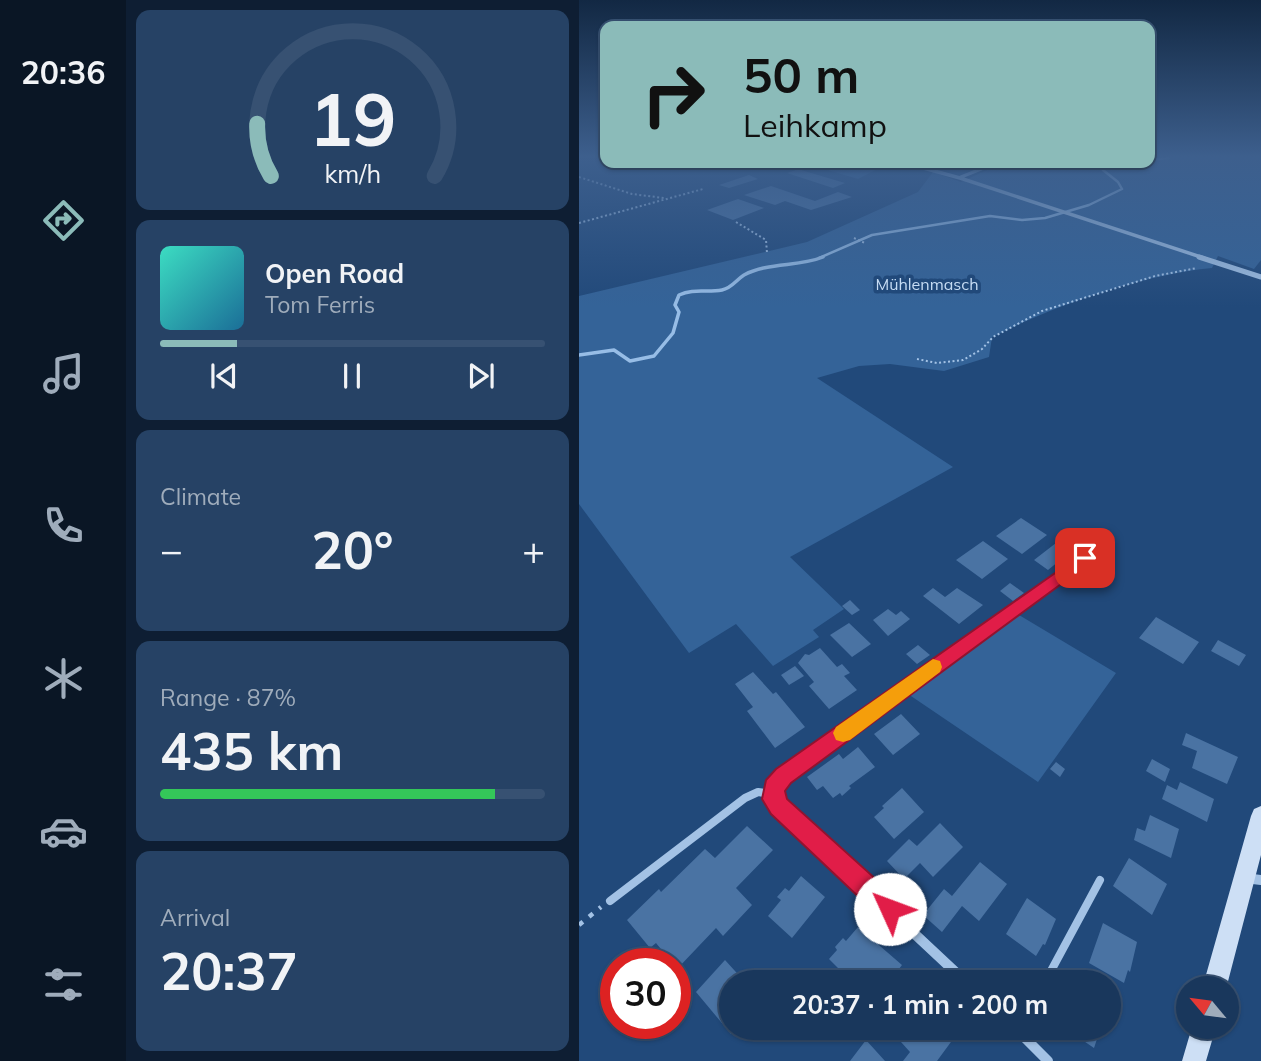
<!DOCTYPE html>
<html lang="en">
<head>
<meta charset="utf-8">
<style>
  :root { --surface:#19375c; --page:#264265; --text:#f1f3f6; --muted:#9facbb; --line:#375172; --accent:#8bbbb9 }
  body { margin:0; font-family:Mulish,sans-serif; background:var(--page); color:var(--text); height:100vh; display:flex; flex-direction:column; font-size:26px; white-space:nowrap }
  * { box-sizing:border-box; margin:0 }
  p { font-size:23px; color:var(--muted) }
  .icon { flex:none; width:38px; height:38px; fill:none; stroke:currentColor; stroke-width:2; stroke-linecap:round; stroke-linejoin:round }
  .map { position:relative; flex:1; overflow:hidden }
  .details { display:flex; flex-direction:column; gap:10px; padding:10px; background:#0e1e33; width:453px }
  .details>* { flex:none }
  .guide { position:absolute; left:21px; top:21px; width:555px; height:147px; border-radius:14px; box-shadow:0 2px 5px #0004,0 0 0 2px var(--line); background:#8bbbb9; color:#111; overflow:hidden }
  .needle { width:46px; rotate:299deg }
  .controls { position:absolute; left:597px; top:976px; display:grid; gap:14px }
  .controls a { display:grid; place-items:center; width:63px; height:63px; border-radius:50%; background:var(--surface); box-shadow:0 2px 5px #0004,0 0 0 2px var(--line); font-size:35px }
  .speed { position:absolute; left:21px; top:948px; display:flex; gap:14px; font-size:35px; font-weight:700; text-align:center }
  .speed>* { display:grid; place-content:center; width:91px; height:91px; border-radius:50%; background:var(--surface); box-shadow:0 2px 5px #0004,0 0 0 2px var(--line); line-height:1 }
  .speed .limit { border:10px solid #d22; background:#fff; color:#111 }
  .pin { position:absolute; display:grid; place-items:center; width:60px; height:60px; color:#fff; margin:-30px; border-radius:14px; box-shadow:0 4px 10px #0006 }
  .me { position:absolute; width:77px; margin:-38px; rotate:313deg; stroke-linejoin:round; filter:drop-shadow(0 0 5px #0008) }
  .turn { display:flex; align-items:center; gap:24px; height:147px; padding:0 28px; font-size:32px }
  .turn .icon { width:91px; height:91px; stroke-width:2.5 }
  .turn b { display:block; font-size:49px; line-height:60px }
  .big { font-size:52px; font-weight:700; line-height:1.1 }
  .details .card { flex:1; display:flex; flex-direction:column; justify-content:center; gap:10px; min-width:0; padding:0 24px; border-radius:14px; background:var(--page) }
  .details .dial { align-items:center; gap:0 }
  .dial svg { height:182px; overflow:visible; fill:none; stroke:var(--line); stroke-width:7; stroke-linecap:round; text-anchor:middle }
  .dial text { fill:var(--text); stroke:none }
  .song { display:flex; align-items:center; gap:21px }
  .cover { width:84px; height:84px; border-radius:10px; background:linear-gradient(135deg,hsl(170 70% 55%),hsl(200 70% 35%)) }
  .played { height:7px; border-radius:4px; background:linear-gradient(90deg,var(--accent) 20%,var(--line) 20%) }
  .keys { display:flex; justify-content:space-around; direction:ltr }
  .heat { display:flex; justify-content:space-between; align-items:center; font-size:38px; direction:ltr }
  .charge { height:10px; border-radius:5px; background:linear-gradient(90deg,#34c759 87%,var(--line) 0) }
  .trip { position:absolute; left:140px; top:970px; width:402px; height:70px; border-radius:35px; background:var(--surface); box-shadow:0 2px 5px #0004,0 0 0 2px var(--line); font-weight:700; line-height:70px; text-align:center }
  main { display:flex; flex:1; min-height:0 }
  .dock { display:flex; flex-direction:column; width:126px; justify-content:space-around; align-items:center; background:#0a1625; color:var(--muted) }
  .dock .icon { width:49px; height:49px }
  .dock .selected { color:var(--accent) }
  .dock b { font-size:32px; color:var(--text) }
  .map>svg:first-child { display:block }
</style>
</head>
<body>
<main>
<nav class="dock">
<b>20:36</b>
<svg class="icon selected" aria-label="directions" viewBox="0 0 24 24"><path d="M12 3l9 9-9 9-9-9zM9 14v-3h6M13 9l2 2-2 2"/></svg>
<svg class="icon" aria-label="music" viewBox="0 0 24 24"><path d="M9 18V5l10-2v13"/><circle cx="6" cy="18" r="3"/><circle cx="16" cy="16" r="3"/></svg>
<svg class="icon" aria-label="phone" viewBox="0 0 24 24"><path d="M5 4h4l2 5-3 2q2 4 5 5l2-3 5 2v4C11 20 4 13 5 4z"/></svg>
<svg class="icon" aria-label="climate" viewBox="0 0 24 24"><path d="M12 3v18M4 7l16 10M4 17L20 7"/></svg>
<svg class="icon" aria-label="car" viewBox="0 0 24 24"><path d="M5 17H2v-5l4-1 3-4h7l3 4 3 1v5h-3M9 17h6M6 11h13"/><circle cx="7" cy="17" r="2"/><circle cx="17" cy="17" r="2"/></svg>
<svg class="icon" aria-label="filters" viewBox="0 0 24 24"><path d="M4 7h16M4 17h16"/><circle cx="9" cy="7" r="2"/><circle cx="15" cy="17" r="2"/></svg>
</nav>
<section class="details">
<div class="card dial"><svg viewBox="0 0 100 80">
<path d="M14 69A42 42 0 1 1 86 69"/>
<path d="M14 69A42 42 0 0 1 8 46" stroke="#8bbbb9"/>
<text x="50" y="56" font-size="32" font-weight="700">19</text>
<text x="50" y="72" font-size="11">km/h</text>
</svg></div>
<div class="card">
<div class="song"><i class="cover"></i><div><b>Open Road</b><p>Tom Ferris</p></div></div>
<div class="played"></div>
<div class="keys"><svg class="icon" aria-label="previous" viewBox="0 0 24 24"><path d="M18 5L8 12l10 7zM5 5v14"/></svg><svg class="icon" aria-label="pause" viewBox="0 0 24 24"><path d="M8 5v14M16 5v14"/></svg><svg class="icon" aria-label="next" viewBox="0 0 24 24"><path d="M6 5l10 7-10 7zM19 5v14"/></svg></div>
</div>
<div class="card"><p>Climate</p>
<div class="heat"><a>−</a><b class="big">20°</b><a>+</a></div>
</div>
<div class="card"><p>Range · 87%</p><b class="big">435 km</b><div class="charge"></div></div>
<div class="card"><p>Arrival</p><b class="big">20:37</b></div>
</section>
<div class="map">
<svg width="682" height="1061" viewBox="0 0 682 1061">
  <rect width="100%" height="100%" fill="#21497a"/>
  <path fill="#346398" d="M571,158H682V260L675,269L639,256L633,268C562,275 477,305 413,337L410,357L365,371L311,364L280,366L238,378L374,467L211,557L265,609L234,630L240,637L194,666L157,624L110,653L0,504V296L228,242L339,192L354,172L382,182L423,163H570Z
    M233,163H310L279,179L228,164Z
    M440,615L537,673L459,782L329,694Z"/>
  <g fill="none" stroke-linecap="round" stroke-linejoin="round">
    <path stroke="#97bde6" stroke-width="2.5" d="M570,160L590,158
      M240,258L293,235L411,216L443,220L466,218L510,205L543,189L539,182L524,170L526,166L536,163"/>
    <path stroke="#97bde6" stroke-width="3.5" d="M0,355L35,350L51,361L75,356L94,333L100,312L96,305L100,295C115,288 127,293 143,290C153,288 157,280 165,275C189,262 220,267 244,257"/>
  </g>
  <path fill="#4a73a3" d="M220,169L222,170L266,183L254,188L208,173Z
    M170,175L179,179L150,188L140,185Z
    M192,186L236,201L259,192L273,197L232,210L206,201L196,205L165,195Z
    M159,199L185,208L154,220L128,210Z
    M442,518L468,535L443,554L417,536Z
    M404,541L429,559L403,579L377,560Z
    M477,543L491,552L469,570L455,560Z
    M431,583L445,593L434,601L421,591Z
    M354,588L366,597L378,588L404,605L380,624L344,596Z
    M271,600L281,610L273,615L263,606Z
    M309,609L317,615L322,611L331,619L309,636L294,620Z
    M577,617L620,642L604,664L560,638Z
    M270,623L292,644L273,657L251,635Z
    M639,640L667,655L660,666L632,651Z
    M339,645L351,655L338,664L327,654Z
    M241,648L258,667L263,664L271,673L265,676L278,690L250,709L230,686L235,682L219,663L226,654L230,655Z
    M216,666L225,676L210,685L202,675Z
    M174,672L194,694L197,692L226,727L196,748L168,711L174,707L156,684Z
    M322,714L341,734L314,755L295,734Z
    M607,733L659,757L648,784L613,768L618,751L603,745Z
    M279,747L296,767L270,786L272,788L263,796L261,793L254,798L244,786L238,790L228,777L260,754L264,759Z
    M573,759L591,769L586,782L567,771Z
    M477,762L486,769L481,777L471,769Z
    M601,782L635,799L628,822L583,799L588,785L598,790Z
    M323,788L345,812L315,839L295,817L305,808L303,806Z
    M571,815L600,829L592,858L555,840L558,828L566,831Z
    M361,823L384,847L354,877L341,863L325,879L308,861L330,839L338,846Z
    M168,826L194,850L157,888L173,905L144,936L137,928L98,969L77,943L71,948L48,920L80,889L82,892L126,849L136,858Z
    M550,858L588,884L573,915L534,886Z
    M401,862L428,884L400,921L383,906L363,932L344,915L365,889L373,896Z
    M222,876L246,897L213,938L189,916L202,900L198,897L206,888L210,891Z
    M448,898L477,919L466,945L464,944L457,956L427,934Z
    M524,923L558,942L551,972L549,970L545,983L510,963Z
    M279,927L323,965L310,982H304L290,968L279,982H248L259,968L250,959L258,950L256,947L264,938L267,941Z
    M146,960L166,982H152V1027H158L152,1034L117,992Z
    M227,969L236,978L233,982H216Z
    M323,1027H376L380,1031L358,1061H324L331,1052L322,1042L326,1036L321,1030Z
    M484,1027H522L515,1048Z
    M287,1040L306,1061H271Z"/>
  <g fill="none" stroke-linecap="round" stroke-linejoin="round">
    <path stroke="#a3c2e5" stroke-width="2" stroke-dasharray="2 2.5" stroke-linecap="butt" d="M0,177L53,194L85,198
      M157,222L187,240L188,253
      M0,223L124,189
      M275,238L286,243
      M338,359L358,363L384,360L403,349L414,337L463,311L576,276L618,268"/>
    <path stroke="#a3c2e5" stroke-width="4.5" stroke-dasharray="5 8" stroke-linecap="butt" d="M0,925L22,907"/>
    <path stroke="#a3c2e5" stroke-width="8" d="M31,901L166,798L179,792L193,794
      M466,982L521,880"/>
    <path stroke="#a3c2e5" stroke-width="3.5" d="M326,163L381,178L625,258
      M382,177L417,163"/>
    <path stroke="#a3c2e5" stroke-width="5" d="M620,257L682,277"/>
    <path stroke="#a3c2e5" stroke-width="8" d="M204,776L506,558"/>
    <path stroke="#a3c2e5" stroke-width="10" d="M207,774L195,787L194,799L200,807L387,982
      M666,878L682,880
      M435,1027L469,1061"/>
    <path fill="#cddff5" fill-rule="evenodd" d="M682,806V855L647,989H623L672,816L675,809Z
      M613,1027H637L627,1061H603Z"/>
  </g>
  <linearGradient id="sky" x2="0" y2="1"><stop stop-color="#122843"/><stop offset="0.51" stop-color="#3d5f8d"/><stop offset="1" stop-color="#3d5f8d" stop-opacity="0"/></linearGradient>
  <rect width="682" height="307" fill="url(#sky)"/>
  <path fill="#e11d48" stroke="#92132f" stroke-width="2" d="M506,552L514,558L512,562L212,783L206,791L208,799L320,900L323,909L320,918L311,921L302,918L192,814L183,799L187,780L197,769Z"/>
  <path fill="#f59e0b" d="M354,659L361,661L363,667L361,672L271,740L264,742L257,740L254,733L257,727Z"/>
  <g text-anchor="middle" stroke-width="7" stroke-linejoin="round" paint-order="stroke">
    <g font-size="16" fill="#c6dcf4" stroke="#21497a">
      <text x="348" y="290">Mühlenmasch</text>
    </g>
  </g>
</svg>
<div class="controls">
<a><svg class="needle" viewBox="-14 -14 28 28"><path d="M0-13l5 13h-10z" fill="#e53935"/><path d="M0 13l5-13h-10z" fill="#9facbb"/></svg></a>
</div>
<div class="speed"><div class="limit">30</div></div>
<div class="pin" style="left:506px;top:558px;background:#d93025"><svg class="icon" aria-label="arrive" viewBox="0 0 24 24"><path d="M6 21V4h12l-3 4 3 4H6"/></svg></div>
<svg class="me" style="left:311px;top:909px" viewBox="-20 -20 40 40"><circle r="19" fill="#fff"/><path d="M0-13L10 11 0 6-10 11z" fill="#e11d48"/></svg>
<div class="trip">20:37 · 1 min · 200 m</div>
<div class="guide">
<div class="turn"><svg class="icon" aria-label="right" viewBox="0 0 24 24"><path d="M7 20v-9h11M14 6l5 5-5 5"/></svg><div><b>50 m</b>Leihkamp</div></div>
</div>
</div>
</main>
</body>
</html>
